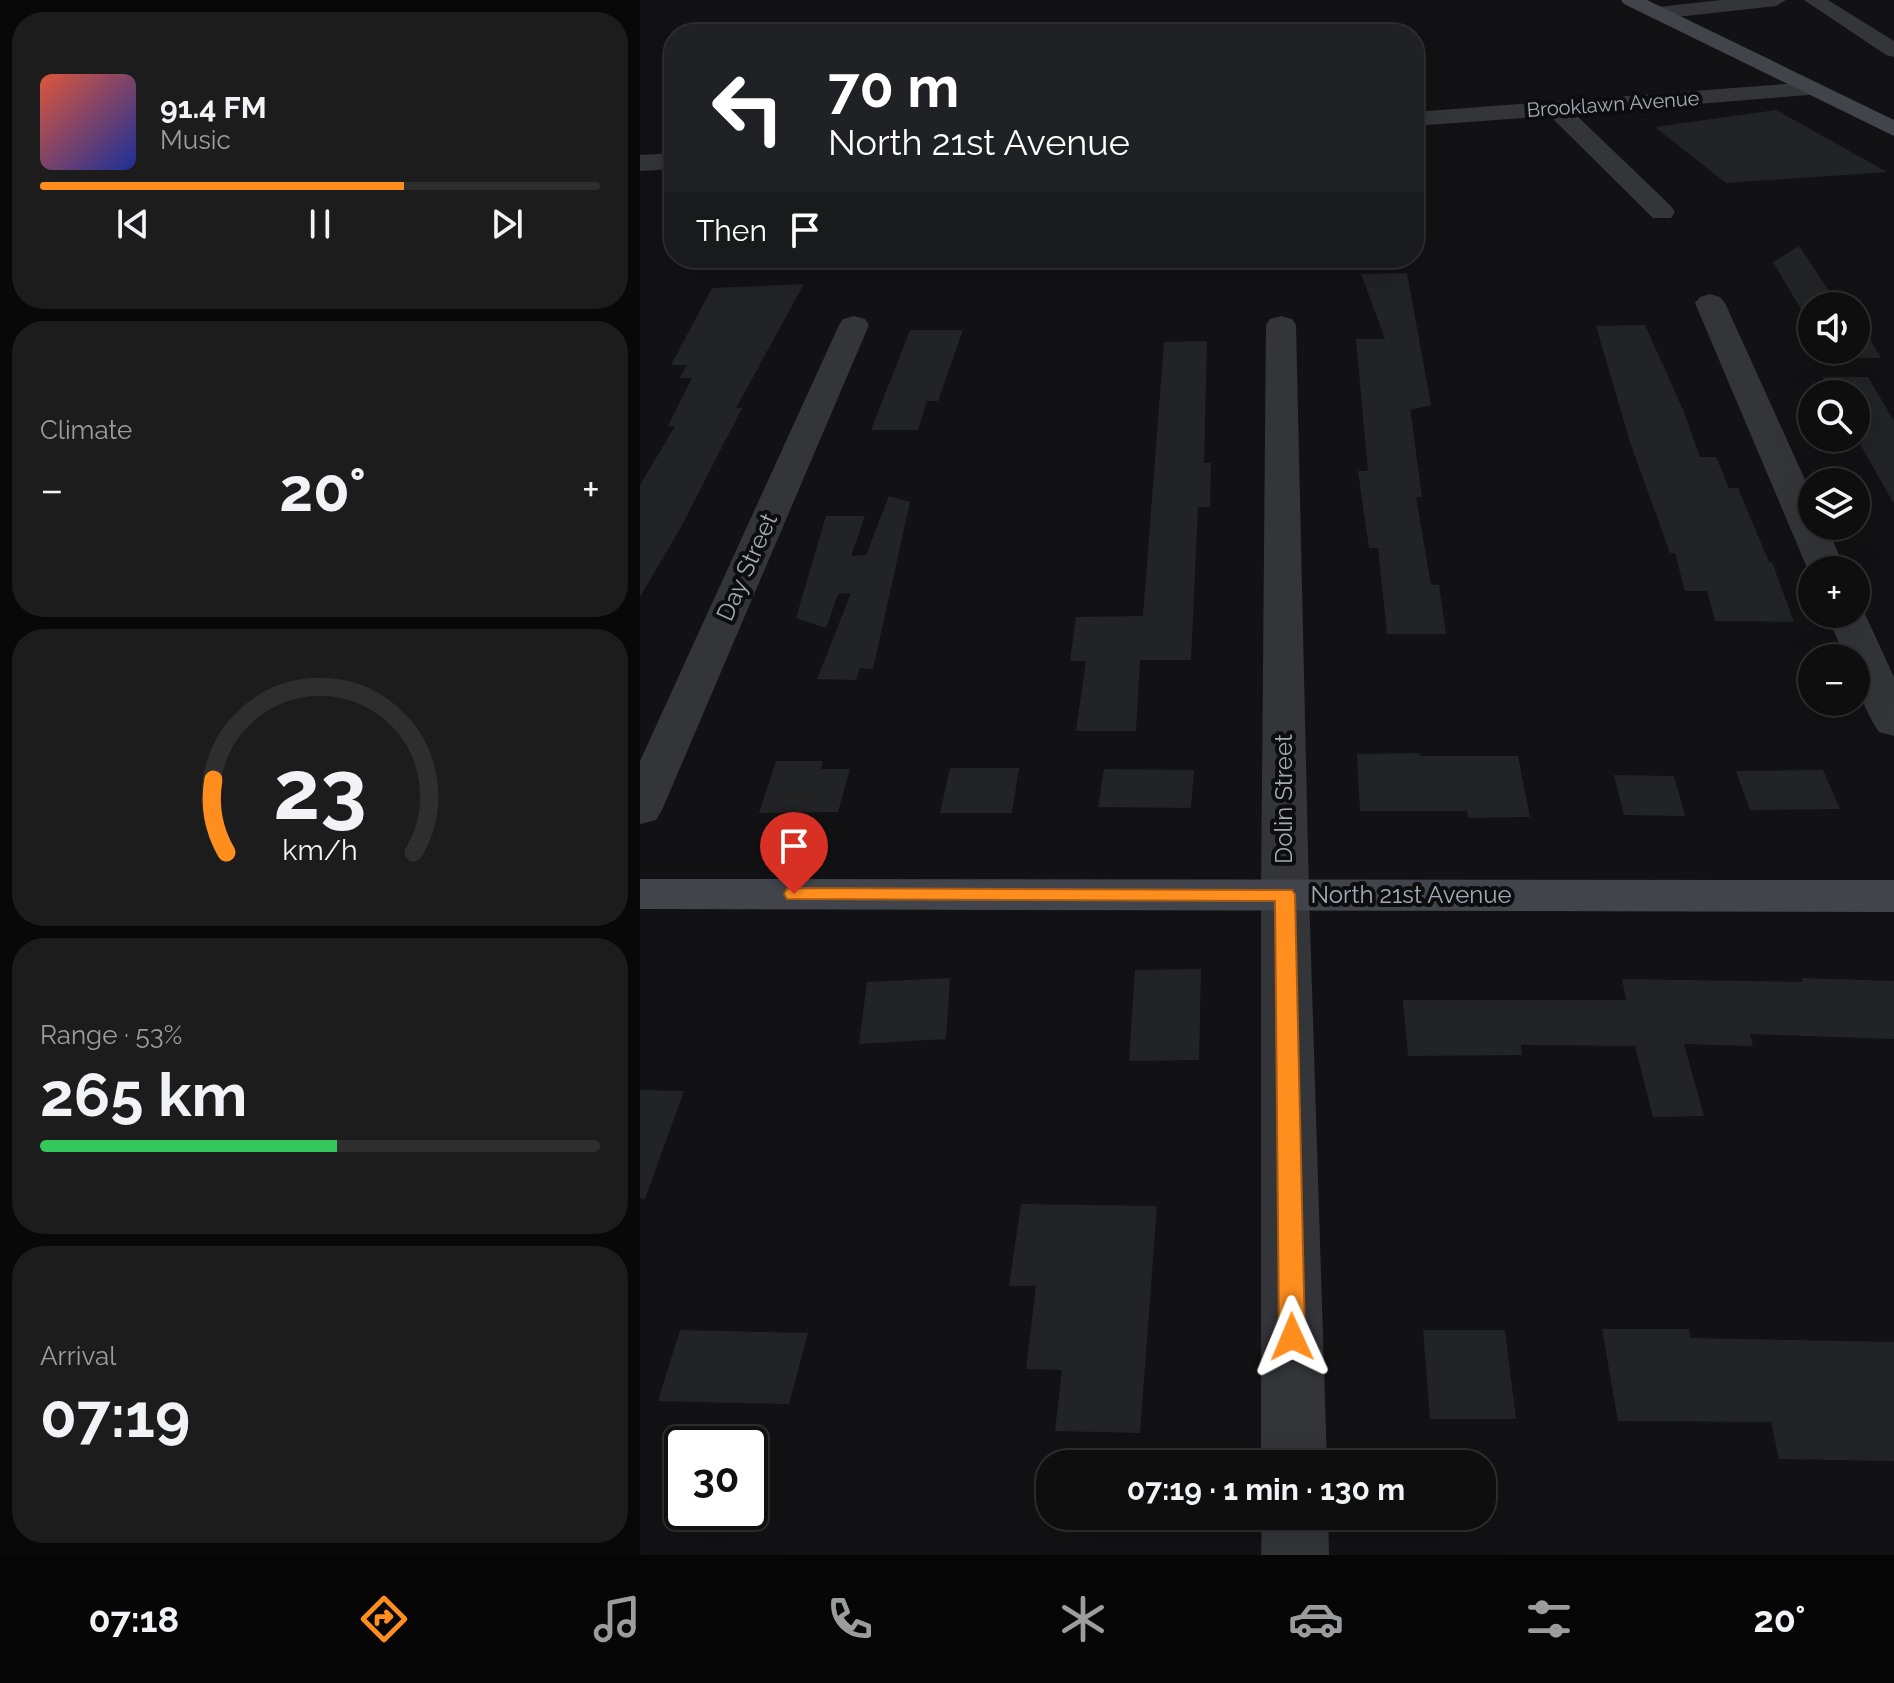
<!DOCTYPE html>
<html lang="en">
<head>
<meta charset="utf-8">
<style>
  :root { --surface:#0e0e0f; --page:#1c1c1d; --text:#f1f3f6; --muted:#9b9c9e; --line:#2e2e2f; --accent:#ff8e1f }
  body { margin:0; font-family:Raleway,sans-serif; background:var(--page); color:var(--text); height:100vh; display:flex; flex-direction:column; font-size:30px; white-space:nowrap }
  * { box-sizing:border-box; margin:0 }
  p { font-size:26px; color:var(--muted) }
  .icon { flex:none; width:44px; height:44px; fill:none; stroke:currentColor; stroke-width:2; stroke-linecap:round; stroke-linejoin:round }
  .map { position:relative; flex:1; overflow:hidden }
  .panel { display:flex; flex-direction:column; gap:12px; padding:12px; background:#080808; width:640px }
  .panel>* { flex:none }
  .banner { position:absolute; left:24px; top:24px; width:760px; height:244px; border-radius:32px; box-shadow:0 8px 32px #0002,0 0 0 2px var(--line); background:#202124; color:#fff; overflow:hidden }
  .tools { position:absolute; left:1158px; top:292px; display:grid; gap:16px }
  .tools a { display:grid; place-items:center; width:72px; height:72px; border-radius:50%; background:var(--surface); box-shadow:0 8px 32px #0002,0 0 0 2px var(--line); font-size:40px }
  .speed { position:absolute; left:24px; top:1426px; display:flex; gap:16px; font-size:40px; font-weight:700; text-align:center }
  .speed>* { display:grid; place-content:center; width:104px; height:104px; border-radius:50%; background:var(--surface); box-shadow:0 8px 32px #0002,0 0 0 2px var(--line); line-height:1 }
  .speed .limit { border:4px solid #111; border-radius:12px; background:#fff; color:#111 }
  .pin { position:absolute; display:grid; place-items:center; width:68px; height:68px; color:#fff; margin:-82px -34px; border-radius:50% 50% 50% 0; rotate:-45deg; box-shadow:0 0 8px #0007 }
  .pin .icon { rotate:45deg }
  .me { position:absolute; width:88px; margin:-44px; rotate:359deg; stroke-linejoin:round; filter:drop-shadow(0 0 6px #0008) }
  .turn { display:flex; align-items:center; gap:28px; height:168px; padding:0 32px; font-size:36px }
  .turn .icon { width:104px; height:104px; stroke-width:2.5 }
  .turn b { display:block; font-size:56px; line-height:68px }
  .then { display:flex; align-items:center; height:76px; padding:0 32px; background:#0003; gap:16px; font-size:30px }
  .big { font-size:60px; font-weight:700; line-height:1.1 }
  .panel .tile { flex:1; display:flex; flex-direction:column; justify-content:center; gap:12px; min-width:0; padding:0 28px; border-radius:32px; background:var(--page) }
  .panel .dial { align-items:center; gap:0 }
  .dial svg { height:208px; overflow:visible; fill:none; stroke:var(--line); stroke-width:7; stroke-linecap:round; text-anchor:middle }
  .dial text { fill:var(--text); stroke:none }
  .song { display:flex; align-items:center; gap:24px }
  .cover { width:96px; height:96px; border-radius:12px; background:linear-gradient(135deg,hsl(10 70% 55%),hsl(230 70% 35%)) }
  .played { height:8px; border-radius:4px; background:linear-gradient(90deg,var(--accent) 65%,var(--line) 65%) }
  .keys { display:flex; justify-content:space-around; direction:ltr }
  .heat { display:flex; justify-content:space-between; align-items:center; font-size:44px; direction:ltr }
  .charge { height:12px; border-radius:6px; background:linear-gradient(90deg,#34c759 53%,var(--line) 0) }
  .trip { position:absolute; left:396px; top:1450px; width:460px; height:80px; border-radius:32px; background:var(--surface); box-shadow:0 8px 32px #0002,0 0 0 2px var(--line); font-weight:700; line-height:80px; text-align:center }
  .dock { display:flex; height:128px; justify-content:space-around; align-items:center; background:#060606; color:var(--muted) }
  .dock .icon { width:56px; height:56px }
  .dock .on { color:var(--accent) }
  .dock b { font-size:36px; color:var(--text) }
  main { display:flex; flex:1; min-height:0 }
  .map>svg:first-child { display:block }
</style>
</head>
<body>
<main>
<section class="panel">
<div class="tile">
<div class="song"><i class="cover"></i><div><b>91.4 FM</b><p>Music</p></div></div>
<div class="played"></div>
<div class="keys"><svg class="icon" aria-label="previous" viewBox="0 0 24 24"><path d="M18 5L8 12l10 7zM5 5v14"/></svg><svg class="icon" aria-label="pause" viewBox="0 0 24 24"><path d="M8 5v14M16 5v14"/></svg><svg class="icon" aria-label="next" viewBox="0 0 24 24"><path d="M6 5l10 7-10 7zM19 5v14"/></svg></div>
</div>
<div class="tile"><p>Climate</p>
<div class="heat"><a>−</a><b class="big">20°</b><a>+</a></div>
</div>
<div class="tile dial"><svg viewBox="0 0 100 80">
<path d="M14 69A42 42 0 1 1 86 69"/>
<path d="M14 69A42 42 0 0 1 9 41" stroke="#ff8e1f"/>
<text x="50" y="56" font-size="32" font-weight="700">23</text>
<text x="50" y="72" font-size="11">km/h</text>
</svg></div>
<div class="tile"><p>Range · 53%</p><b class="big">265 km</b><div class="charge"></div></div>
<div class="tile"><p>Arrival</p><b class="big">07:19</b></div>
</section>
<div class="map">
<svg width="1254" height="1555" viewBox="0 0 1254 1555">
  <rect width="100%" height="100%" fill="#121214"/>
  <path fill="#222325" d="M1136,110L1247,172L1086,183L1015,127Z
    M1159,246L1199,306H1172V328L1133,262Z
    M767,273L791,405L771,410L770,407L782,497H776L791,585H799L806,634H747L738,548H729L718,471H728L716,339H745L721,274Z
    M164,284L96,408H102L41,527L0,597V485L35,426H28L52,378H40L47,365H31L72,288Z
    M1216,314L1241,358H1190L1185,350H1216Z
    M1005,325L1044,412L1060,457H1076L1089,488H1098L1129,562H1132L1154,622L1075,621L1067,591H1045L1035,553H1030L990,442L956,326Z
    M270,330H323L298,401H287L278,430H231Z
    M567,341L564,463H571L570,507H558L551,660H500L496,731H436L446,661H430L436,617L503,616L524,342Z
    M1182,377H1228L1254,421V504L1216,437V394H1192Z
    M249,496L270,502L233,669L220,668L216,680L177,679L211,593L198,594L186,628L156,618L186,516H225L211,556L226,555Z
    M779,753L780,756H878L890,817L828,818L827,811H720L717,754Z
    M136,761H183L181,769H210L198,812L119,813Z
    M310,768H379L372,813H300Z
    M464,769L554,770L551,808L458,807Z
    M1183,770L1200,809L1110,810L1096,771Z
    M974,775L1034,776L1045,816L984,815Z
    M561,969L559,1060L489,1061L495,970Z
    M310,978L306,1039L219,1044L227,982Z
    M1162,978L1254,981V1039L1110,1034L1113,1046L1044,1044L1064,1116L1013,1117L995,1046L881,1045L882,1055L768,1056L763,1000H986L982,979L1163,982Z
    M0,1090L44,1091L5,1199L0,1198Z
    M381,1204L517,1206L500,1433L415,1431L422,1370L386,1369L396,1286H369Z
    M962,1329H1049L1050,1338L1254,1342V1461L1139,1459L1131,1422L978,1421Z
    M40,1330L168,1333L149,1404L18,1401Z
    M783,1330H865L876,1419H790Z"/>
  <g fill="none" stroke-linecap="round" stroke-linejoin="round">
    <path fill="#333539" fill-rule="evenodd" d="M1081,0H1146L1136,6L1018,19L1008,13L1018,7Z
      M1164,0H1188L1254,41V57L1246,55Z
      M464,24L471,26L480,34H456L453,30L457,26Z
      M1172,82L1180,84L1183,89L1180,94L935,114L1031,206L1035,212L1031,218H1013L910,116L774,126V112Z
      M34,153V169L0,171V155Z
      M1070,294L1080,297L1085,303L1172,495V526H1186L1206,570H1172V576L1168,570L1055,303L1060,297Z
      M214,316L225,319L229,325L22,810L16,820L0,824V761L199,325L203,319Z
      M641,316L652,319L656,325L669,894L687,1464H621V894L626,325L630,319Z
      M1216,605L1225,614L1254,677V736L1239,732C1223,709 1216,685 1216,658H1205L1187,614H1216Z
      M622,1516H688L689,1555H621Z"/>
    <path fill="#41444a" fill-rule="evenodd" d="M981,0H1007L1254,120V136L984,4Z
      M0,879L1254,880V912L0,909Z"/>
  </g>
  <path fill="#ff8e1f" stroke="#a65c14" stroke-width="2" d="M154,888L652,890L655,894L665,1337L661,1345L652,1348L643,1345L639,1337L635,901L147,899L144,894L147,889Z"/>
  <g text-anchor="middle" stroke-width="8" stroke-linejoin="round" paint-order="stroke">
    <g font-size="20" fill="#a2acb6" stroke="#0d0d0f">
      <text transform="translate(973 104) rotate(-4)" y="7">Brooklawn Avenue</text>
    </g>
    <g font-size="24" fill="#a2acb6" stroke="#0d0d0f">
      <text transform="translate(107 567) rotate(-66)" y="8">Day Street</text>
      <text transform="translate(644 799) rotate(-90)" y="8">Dolin Street</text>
      <text x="771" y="903">North 21st Avenue</text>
    </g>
  </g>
</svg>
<div class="tools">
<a><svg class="icon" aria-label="sound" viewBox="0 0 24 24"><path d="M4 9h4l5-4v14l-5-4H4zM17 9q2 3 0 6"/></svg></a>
<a><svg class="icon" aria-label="search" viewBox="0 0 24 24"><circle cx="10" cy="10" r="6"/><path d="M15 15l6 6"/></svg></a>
<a><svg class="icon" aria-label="layers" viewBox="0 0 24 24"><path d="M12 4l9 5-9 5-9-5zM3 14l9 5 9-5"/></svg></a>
<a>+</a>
<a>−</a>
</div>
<div class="speed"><div class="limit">30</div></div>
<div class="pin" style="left:154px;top:894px;background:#d93025"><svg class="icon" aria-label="arrive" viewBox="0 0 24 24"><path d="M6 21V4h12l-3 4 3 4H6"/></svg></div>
<svg class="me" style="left:652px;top:1337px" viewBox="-20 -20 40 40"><path d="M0-17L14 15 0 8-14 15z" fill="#ff8e1f" stroke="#fff" stroke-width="4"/></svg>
<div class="trip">07:19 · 1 min · 130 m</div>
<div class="banner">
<div class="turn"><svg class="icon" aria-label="left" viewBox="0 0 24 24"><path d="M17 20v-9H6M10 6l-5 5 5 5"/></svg><div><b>70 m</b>North 21st Avenue</div></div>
<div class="then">Then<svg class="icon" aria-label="arrive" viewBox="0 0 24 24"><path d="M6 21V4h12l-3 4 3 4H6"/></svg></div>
</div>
</div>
</main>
<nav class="dock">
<b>07:18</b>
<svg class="icon on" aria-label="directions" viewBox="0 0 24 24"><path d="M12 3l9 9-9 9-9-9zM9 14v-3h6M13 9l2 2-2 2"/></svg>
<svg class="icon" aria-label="music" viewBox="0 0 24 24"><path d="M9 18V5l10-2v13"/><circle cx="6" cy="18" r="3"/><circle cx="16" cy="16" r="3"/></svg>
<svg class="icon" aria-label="phone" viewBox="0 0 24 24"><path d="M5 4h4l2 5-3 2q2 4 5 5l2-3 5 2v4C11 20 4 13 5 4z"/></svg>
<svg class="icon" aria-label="climate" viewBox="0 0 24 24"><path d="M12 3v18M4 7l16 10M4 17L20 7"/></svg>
<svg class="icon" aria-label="car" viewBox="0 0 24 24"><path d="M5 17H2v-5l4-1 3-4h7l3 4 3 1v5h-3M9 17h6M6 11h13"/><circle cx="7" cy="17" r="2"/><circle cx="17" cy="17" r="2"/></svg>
<svg class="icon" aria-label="filters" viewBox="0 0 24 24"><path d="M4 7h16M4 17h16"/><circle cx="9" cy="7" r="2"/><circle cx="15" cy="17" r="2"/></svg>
<b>20°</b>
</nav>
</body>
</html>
